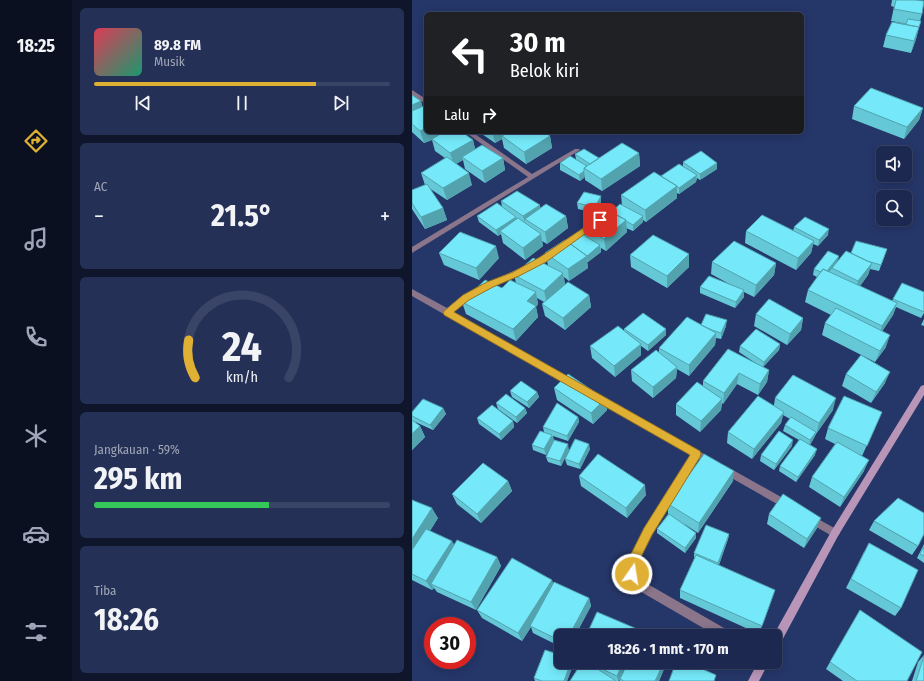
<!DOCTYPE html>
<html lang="id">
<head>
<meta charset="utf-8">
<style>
  :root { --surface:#1c284f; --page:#253056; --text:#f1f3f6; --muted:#a0a6b7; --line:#3a4466; --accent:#dfb034 }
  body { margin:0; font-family:"Fira Sans Condensed",sans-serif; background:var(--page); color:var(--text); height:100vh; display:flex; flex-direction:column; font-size:15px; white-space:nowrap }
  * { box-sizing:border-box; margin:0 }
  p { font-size:13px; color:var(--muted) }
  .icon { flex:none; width:22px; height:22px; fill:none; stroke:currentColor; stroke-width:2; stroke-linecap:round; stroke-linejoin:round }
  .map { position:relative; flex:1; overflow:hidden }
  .side { display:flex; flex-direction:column; gap:8px; padding:8px; background:#0f162b; width:340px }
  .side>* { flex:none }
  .top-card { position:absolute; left:12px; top:12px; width:380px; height:122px; border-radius:6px; box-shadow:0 2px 10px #0003,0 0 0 1px var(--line); background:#202124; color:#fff; overflow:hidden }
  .fabs { position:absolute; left:464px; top:146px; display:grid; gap:8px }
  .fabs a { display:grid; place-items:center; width:36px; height:36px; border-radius:6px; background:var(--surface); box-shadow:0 2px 10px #0003,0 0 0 1px var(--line); font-size:20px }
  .speed { position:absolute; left:12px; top:617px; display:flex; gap:8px; font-size:20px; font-weight:700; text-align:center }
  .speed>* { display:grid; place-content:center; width:52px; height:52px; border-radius:50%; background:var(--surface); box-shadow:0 2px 10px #0003,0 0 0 1px var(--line); line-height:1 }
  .speed .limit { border:6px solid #d22; background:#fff; color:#111 }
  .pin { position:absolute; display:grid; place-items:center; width:34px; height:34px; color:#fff; margin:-17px; border-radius:8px; box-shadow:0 2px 6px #0006 }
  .me { position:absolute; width:44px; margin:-22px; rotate:13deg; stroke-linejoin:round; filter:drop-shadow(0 0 3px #0008) }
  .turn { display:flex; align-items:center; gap:14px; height:84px; padding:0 20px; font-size:18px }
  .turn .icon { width:52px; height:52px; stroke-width:2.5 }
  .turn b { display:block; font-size:28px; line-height:34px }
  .then { display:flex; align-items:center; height:38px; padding:0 20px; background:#0003; gap:8px; font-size:15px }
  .big { font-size:30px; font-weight:700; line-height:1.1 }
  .side .widget { flex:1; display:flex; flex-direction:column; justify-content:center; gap:6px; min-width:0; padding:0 14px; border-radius:6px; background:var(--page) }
  .side .dial { align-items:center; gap:0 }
  .dial svg { height:104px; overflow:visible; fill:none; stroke:var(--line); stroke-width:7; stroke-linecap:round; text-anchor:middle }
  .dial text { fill:var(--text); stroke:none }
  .song { display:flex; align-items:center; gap:12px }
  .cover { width:48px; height:48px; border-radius:6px; background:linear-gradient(135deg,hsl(350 70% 55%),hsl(160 70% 35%)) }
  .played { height:4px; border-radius:2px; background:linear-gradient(90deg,var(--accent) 75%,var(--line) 75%) }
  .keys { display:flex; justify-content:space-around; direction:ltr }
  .heat { display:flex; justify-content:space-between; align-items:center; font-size:22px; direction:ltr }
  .charge { height:6px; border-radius:3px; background:linear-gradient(90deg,#34c759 59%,var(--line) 0) }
  .trip { position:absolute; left:142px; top:629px; width:228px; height:40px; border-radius:6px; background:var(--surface); box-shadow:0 2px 10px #0003,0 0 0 1px var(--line); font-weight:700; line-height:40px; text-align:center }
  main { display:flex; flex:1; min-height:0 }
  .menu { display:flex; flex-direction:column; width:72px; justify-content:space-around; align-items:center; background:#0b1020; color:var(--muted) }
  .menu .icon { width:28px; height:28px }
  .menu .on { color:var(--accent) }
  .menu b { font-size:18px; color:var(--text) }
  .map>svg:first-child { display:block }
</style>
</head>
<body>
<main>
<nav class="menu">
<b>18:25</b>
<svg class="icon on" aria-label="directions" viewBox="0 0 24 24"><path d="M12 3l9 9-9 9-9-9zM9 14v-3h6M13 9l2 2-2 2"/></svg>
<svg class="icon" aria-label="music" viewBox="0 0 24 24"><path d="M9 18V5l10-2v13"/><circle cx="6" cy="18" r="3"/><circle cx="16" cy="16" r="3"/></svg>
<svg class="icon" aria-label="phone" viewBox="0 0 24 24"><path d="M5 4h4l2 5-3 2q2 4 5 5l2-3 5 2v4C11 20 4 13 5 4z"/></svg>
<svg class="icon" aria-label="climate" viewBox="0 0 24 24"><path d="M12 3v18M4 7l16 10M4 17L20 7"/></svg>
<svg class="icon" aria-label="car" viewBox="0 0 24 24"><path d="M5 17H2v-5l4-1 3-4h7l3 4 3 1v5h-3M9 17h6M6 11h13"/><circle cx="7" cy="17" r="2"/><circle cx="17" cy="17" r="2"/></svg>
<svg class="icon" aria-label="filters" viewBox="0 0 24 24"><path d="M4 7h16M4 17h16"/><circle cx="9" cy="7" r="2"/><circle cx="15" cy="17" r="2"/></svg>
</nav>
<section class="side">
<div class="widget">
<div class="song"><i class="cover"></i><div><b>89.8 FM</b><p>Musik</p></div></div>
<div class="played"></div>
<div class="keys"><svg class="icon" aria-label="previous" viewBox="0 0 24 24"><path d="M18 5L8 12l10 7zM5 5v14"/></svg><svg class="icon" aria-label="pause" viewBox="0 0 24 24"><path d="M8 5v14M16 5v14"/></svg><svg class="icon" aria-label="next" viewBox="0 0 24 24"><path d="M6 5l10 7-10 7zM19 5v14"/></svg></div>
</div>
<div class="widget"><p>AC</p>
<div class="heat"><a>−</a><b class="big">21.5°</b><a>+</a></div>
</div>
<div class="widget dial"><svg viewBox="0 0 100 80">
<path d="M14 69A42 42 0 1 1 86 69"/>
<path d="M14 69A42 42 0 0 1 9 40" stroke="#dfb034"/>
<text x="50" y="56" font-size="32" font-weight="700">24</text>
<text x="50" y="72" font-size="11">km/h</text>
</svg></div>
<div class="widget"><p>Jangkauan · 59%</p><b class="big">295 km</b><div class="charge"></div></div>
<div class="widget"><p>Tiba</p><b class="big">18:26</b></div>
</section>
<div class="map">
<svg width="512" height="681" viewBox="0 0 512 681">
  <rect width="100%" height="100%" fill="#253669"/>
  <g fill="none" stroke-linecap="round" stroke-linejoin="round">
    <path fill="#8b758b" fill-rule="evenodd" d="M0,90L14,99V104L0,95Z
      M53,132H60L120,174L163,149H167L168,150L0,253V247L116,177Z
      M178,223H182L184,225L134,262L57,299L41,312L164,382L165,384L164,386L161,387L158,386L0,296V289L35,308L51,295L128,258Z
      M185,393L301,459L303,462L301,465L298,466L286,459L239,535L227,561L225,574L227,579L319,632L320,636H305L219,586C218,582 215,578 215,574C213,552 265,477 278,455L182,400L181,397L182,394Z
      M312,465L378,502L380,505L378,508L375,509L372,508L309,472L307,469L309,466Z
      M397,514L426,530L428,533L426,536L423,538L420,536L394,521L392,518L394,515Z"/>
    <path fill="#b996b8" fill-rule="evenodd" d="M512,385V395L426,536L367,646L363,647V636H361L420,530L509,386Z
      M346,662H357L347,681H336Z"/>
  </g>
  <path fill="#65c8d6" d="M480,0H505L510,14L508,21L507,27L504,39L499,53L471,47L474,35L485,23L495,24L479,21L482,7L479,6Z
    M0,95L9,101L10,106L14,132L61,140L63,149L91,158L93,170L73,183L53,169L51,160L44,164L60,185L35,200L17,188L31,208L35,220L13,229L0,209V190L13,185L9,173L33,158L23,151L20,140L12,143L0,132Z
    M442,106L511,108L507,120L492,139L440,119Z
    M67,132H132L138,136L140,148L114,164L92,148L90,139L83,143Z
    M227,153L228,166L190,191L173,180V177L168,181L148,170V163L164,159L163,154L187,158Z
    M271,162L305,163V169L288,180L285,178L284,182L267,194L265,193V198L234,222L231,220V222L221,231L214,228L215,232L194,251L189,248V252L176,262H175L176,268L157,281L152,277L153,285L177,295L179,307L153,330L133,316L130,304L132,302L125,298L126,304L124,307L126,317L104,341L54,314L50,302L90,288L104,283L102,275L136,265L133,253L156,242L173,235L172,228L210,205L209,195L271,167Z
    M189,196V202L183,213L166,209L165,203Z
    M89,201L128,208L154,216L156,228L135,244L130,241L131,246L113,260L91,243L89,234L86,236L67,222L65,216L90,207Z
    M382,227L416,235L406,246L401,244L399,253L384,270L333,243L334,231H381Z
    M475,249L467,271L458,269L456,275L448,286L480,301L481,299L512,292V313L509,318L484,307L481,315L470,331L474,347L463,362L410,335L413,323L419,315L393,302L396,290L405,277L401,275L402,269L427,256L425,262L439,253Z
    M27,253L87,258L67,280L32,265Z
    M277,254V267L255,288L219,267L218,255Z
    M300,262L364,263L362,275L342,297L332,292V297L323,308L288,293V287L321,286L299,274Z
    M344,314L391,318L389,330L375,345L342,326Z
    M512,319V326L509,325Z
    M289,325L314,326L309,339L304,338L303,345L277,376L265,369L264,378L241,398L220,381L219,370L247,353V348Z
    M212,329H254V335L236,351L229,346V355L203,377L180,358L178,346L212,331Z
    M368,344L367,350L351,367L357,370L355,382L346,395L325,384L311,404L310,403L309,410L288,432L264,415V404L291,386V381L348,366L327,352L328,346Z
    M434,374L473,383L459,403L430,386Z
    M142,388L193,399L195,410L181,424L145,400Z
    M98,391L125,392L127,397L117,408L100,397Z
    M363,398L421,410L404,434L402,438L398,445L403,455L384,482L367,471L368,466L387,440L371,431L373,425L378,419L371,415L369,423L340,459L315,443L316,432L362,405Z
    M84,403L113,408L115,413L105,423L86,409Z
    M31,408L34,414L21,430L1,421L8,426L13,437L0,450V412Z
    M470,412L450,456L447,454L452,471L428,507L397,487L400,477L423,444L413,439L416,428Z
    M166,417L167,422L156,441L141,436L142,441L134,455L121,450L120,445L132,432L131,427Z
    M65,418L101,421L102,427L89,440L67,424Z
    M380,446L362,470L348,461L349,455Z
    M178,449L168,469L155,465L153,459Z
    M157,450L149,466L136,462L134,457Z
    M167,476L234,495L215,518L169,486Z
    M96,481L100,491L69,523L45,504L40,494Z
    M321,481L286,533L271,523L284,533V538L273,553L245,533V529L256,514V504Z
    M0,500L26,518L18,531L42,545L85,557L89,566L64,610L25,592L22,588L20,590L0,580Z
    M357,514L405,528L392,548L355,524Z
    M462,521L506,546L500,555L457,530Z
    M317,534L316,539L307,565L360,598L347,634L268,598V590L283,558L282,557V553Z
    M512,544V563L505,558Z
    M452,552L489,608L483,616L434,588Z
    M141,584L177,598L179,606L163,636H149V647L121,633L119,627L110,641L70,618L65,610Z
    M448,610L495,681H431L414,669Z
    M512,655V681H500L506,662Z
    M165,662H215L210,673L255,662L247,681H208V679L207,681H158L168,665L166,664Z
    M162,663L155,681H123L122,678Z"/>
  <path fill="#52a3ae" d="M507,27L504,39L499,53L502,41Z
    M9,101L12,113L0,120V105Z
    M511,108L507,120L492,139L495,127Z
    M14,128V132H36L20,139V140L12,143L8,131Z
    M80,132H104L90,136V139L83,143Z
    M138,136L140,148L114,164L112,152Z
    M61,140L64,153L50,157L51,160L42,165L38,153Z
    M227,153L228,166L190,191L189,179Z
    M91,158L93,170L73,183L70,171Z
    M305,163V169L288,180V174Z
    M172,171L173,177L168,181L167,175Z
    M57,173L60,185L35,200L31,188Z
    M285,175L284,182L267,194V188Z
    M265,186V198L234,222L233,210Z
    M189,196V202L183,213V207Z
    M128,205L129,212L113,219V223L111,216Z
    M31,208L35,220L13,229L9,217Z
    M154,216L156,228L135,244L133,232Z
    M231,216V222L221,231V225Z
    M104,217L106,223L88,231L89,234L86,236L84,230Z
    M214,220L215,232L194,251L192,239Z
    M417,229L416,235L406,246L407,240Z
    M129,234L131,246L113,260L111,248Z
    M402,241L399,253L384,270L386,258Z
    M188,245L189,252L176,262L175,256Z
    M84,246L87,258L67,280L64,268Z
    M277,254V267L255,288V276Z
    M175,256L176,268L157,281L156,269Z
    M427,256L425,262L411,280L413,274Z
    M364,263L362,275L342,297L344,285Z
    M460,263L456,275L443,293L446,281Z
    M151,273L153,285L135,303L132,291Z
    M332,290V297L323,308L324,302Z
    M124,292L126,304L124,307L126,317L104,341L101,329L115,301Z
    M177,295L179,307L153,330L151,318Z
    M485,303L481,315L466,338L470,326Z
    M391,318L389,330L375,345L378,334Z
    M315,320L314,326L309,339V333Z
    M254,329V335L236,351V345Z
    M304,333L303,345L277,376V365Z
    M478,335L474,347L463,362L468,351Z
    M229,344V355L203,377L202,366Z
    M368,344L367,350L351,367L352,362Z
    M265,367L264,378L241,398V387Z
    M357,370L355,382L346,395L348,384Z
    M478,372L473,383L459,403L464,392Z
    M327,373L325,384L311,404L312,393Z
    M125,392L127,397L117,408L115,402Z
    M424,398L421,410L404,434L407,423Z
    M193,399L195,410L181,424L179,413Z
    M310,399L309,410L288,432L289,421Z
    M31,408L34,414L21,430L18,425Z
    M113,408L115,413L105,423L104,417Z
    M372,412L369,423L340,459L342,449Z
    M166,417L167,422L156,441L155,436Z
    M101,421L102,427L89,440L87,434Z
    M8,426L13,437L0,450V434Z
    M404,432L402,438L397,446L398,440Z
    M140,435L142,441L134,455L132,449Z
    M381,440L380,446L362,470L364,464Z
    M156,444L157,450L149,466L148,461Z
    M177,444L178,449L168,469L167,464Z
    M405,449L403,455L384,482L386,477Z
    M457,460L452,471L428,507L432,497Z
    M322,471L321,481L286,533L287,523Z
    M96,481L100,491L69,523L65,514Z
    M233,485L234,495L215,518L214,508Z
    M20,508L26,518L0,558V539Z
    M409,518L405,528L392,548L395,539Z
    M284,533V538L273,553V548Z
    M317,534L316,539L306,567V563Z
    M40,541L46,550L19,584L22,588L20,590L14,581Z
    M85,557L89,566L64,610L59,602Z
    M140,580L143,588L118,626L119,627L110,641L106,633Z
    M177,598L179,606L163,636H157Z
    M225,629L226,636H222Z
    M159,662H161L162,663L155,681H152Z
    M211,662H215L207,681H206L205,676Z
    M252,662H255L247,681H243Z"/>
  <path fill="#75e9f9" stroke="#52a3ae" d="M484,0H503L512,1L510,14L482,9Z
    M496,19L509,21L507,27L485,23V22L494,24Z
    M480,22L507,27L502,41L474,35Z
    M459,88L511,108L495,127L442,106Z
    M0,95L9,101L0,105Z
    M14,105V128L8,131L0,124V111Z
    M32,132H50L61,140L38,153L20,139Z
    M97,132H132L138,136L112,152L90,136Z
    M210,143L227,153L189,179L172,168Z
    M70,145L91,158L70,171L50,157Z
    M172,149L187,158L178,164L163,154Z
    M289,151L305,163L288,174L271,162Z
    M158,156L175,166L172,168V171L167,175L148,163Z
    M35,157L57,173L31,188L9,173Z
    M267,164L285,175L267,188L265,186L249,176Z
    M242,172L265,186L233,210L209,195Z
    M15,184L31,208L9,217L0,203V190Z
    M105,191L128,205L111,216L89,201Z
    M172,192L189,196L183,207L165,203Z
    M85,203L104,217L84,230L65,216Z
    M134,204L154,216L133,232L113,219Z
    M208,204L231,216L221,225L214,221V220L199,212Z
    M193,209L214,220L192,239L172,228Z
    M350,215L402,241L386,258L334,231Z
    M393,217L417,229L407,240L382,227Z
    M106,218L129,234L111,248L88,231Z
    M48,232L84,246L64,268L27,253Z
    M168,233L188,245L175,256L156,242Z
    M241,235L277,254L255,276L218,255Z
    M153,240L175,256L156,269L133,253Z
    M322,241L364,263L344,285L300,262Z
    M444,241L475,249L469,265L455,261L439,253Z
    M416,251L427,256L415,271L411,269L409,272L402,269Z
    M434,251L460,263L446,281L420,268Z
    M121,258L151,273L132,291L102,275Z
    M411,269L485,303L470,326L396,290Z
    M297,276L332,290L324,302L288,287Z
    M73,280L90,288L98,280L124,292L115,301L124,306L101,329L50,302Z
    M156,282L177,295L151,318L130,304Z
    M490,283L512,292V312L481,299Z
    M357,299L391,318L378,334L344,314Z
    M424,308L478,335L468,351L413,323Z
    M231,313L254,329L236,345L212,329Z
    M294,314L315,320L309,333L300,330L289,325Z
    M275,317L304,333L277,365L247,348Z
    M206,326L229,344L202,366L178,346Z
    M344,329L368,344L352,362L328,346Z
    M316,349L357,370L348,384L327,373L312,393L291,381Z
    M244,350L265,367L241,387L219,370Z
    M449,355L478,372L464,392L434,374Z
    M156,374L193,399L179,413L142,388Z
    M381,375L424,398L407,423L363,398Z
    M109,381L125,392L115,402L98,391Z
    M285,382L310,399L289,421L264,404Z
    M94,394L113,408L104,417L84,403Z
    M346,396L372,412L342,449L316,432Z
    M432,396L470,412L455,446L416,428Z
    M11,399L31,408L18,425L0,416V412Z
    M145,403L166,417L155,436L131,427Z
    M80,405L101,421L87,434L65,418Z
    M379,417L404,432L398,440L373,425Z
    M0,420L8,426L0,434Z
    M128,431L140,435L132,449L120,445Z
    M367,431L381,440L364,464L349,455Z
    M163,439L177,444L167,464L153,459Z
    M388,439L405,449L386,477L368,466Z
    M142,440L156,444L148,461L134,457Z
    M425,442L457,460L432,497L400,477Z
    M186,454L233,485L214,508L167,476Z
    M292,454L322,471L287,523L256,504Z
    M71,463L96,481L65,514L40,494Z
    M371,494L409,518L395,539L357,514Z
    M486,498L512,513V534L506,546L462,521Z
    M0,500L20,508L0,539Z
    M257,514L284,533L273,548L245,529Z
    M294,525L317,534L306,563L282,553Z
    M14,529L40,541L14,581L0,574V550Z
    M45,540L85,557L59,602L19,584Z
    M457,543L506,570L489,608L439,579Z
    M512,546V556L508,554Z
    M284,555L363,590L350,626L268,590Z
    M100,558L140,580L106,633L65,610Z
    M142,582L177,598L157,636H149V641L118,626Z
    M448,610L510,652L495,681H445L418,662Z
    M185,612L225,629L222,636H174Z
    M230,633L236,636H228Z
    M133,650L149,655V662H159L152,681H130L122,678Z
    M512,656V681H504Z
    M170,662H175L204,681H158Z
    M175,662H211L205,676Z
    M216,662H252L243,681H212L208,679Z
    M264,662H274L304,675L302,681H257Z"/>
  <path fill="#dfb034" stroke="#917222" d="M188,217L192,220L191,221L134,262L107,276L81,287L57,300L42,312L288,451L289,454L288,457L240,535L227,561L224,578L220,580L216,578L214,574L218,556L232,528L278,455L32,315L31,312L51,295L75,282L101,272L128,257Z"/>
</svg>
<div class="fabs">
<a><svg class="icon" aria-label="sound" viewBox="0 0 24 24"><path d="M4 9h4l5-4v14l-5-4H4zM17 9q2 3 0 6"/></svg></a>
<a><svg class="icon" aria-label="search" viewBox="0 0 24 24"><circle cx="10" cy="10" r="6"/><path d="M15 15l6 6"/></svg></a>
</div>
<div class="speed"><div class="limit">30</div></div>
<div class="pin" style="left:188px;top:220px;background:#d93025"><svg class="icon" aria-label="arrive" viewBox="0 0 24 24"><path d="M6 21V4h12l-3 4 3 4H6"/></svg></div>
<svg class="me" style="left:220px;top:574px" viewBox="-20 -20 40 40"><circle r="17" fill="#dfb034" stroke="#fff" stroke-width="3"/><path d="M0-11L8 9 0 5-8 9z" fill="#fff"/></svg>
<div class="trip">18:26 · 1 mnt · 170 m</div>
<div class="top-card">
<div class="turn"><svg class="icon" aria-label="left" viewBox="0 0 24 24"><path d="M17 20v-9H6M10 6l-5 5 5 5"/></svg><div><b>30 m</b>Belok kiri</div></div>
<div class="then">Lalu<svg class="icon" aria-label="right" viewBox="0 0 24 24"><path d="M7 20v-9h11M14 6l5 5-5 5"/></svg></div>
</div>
</div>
</main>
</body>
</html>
